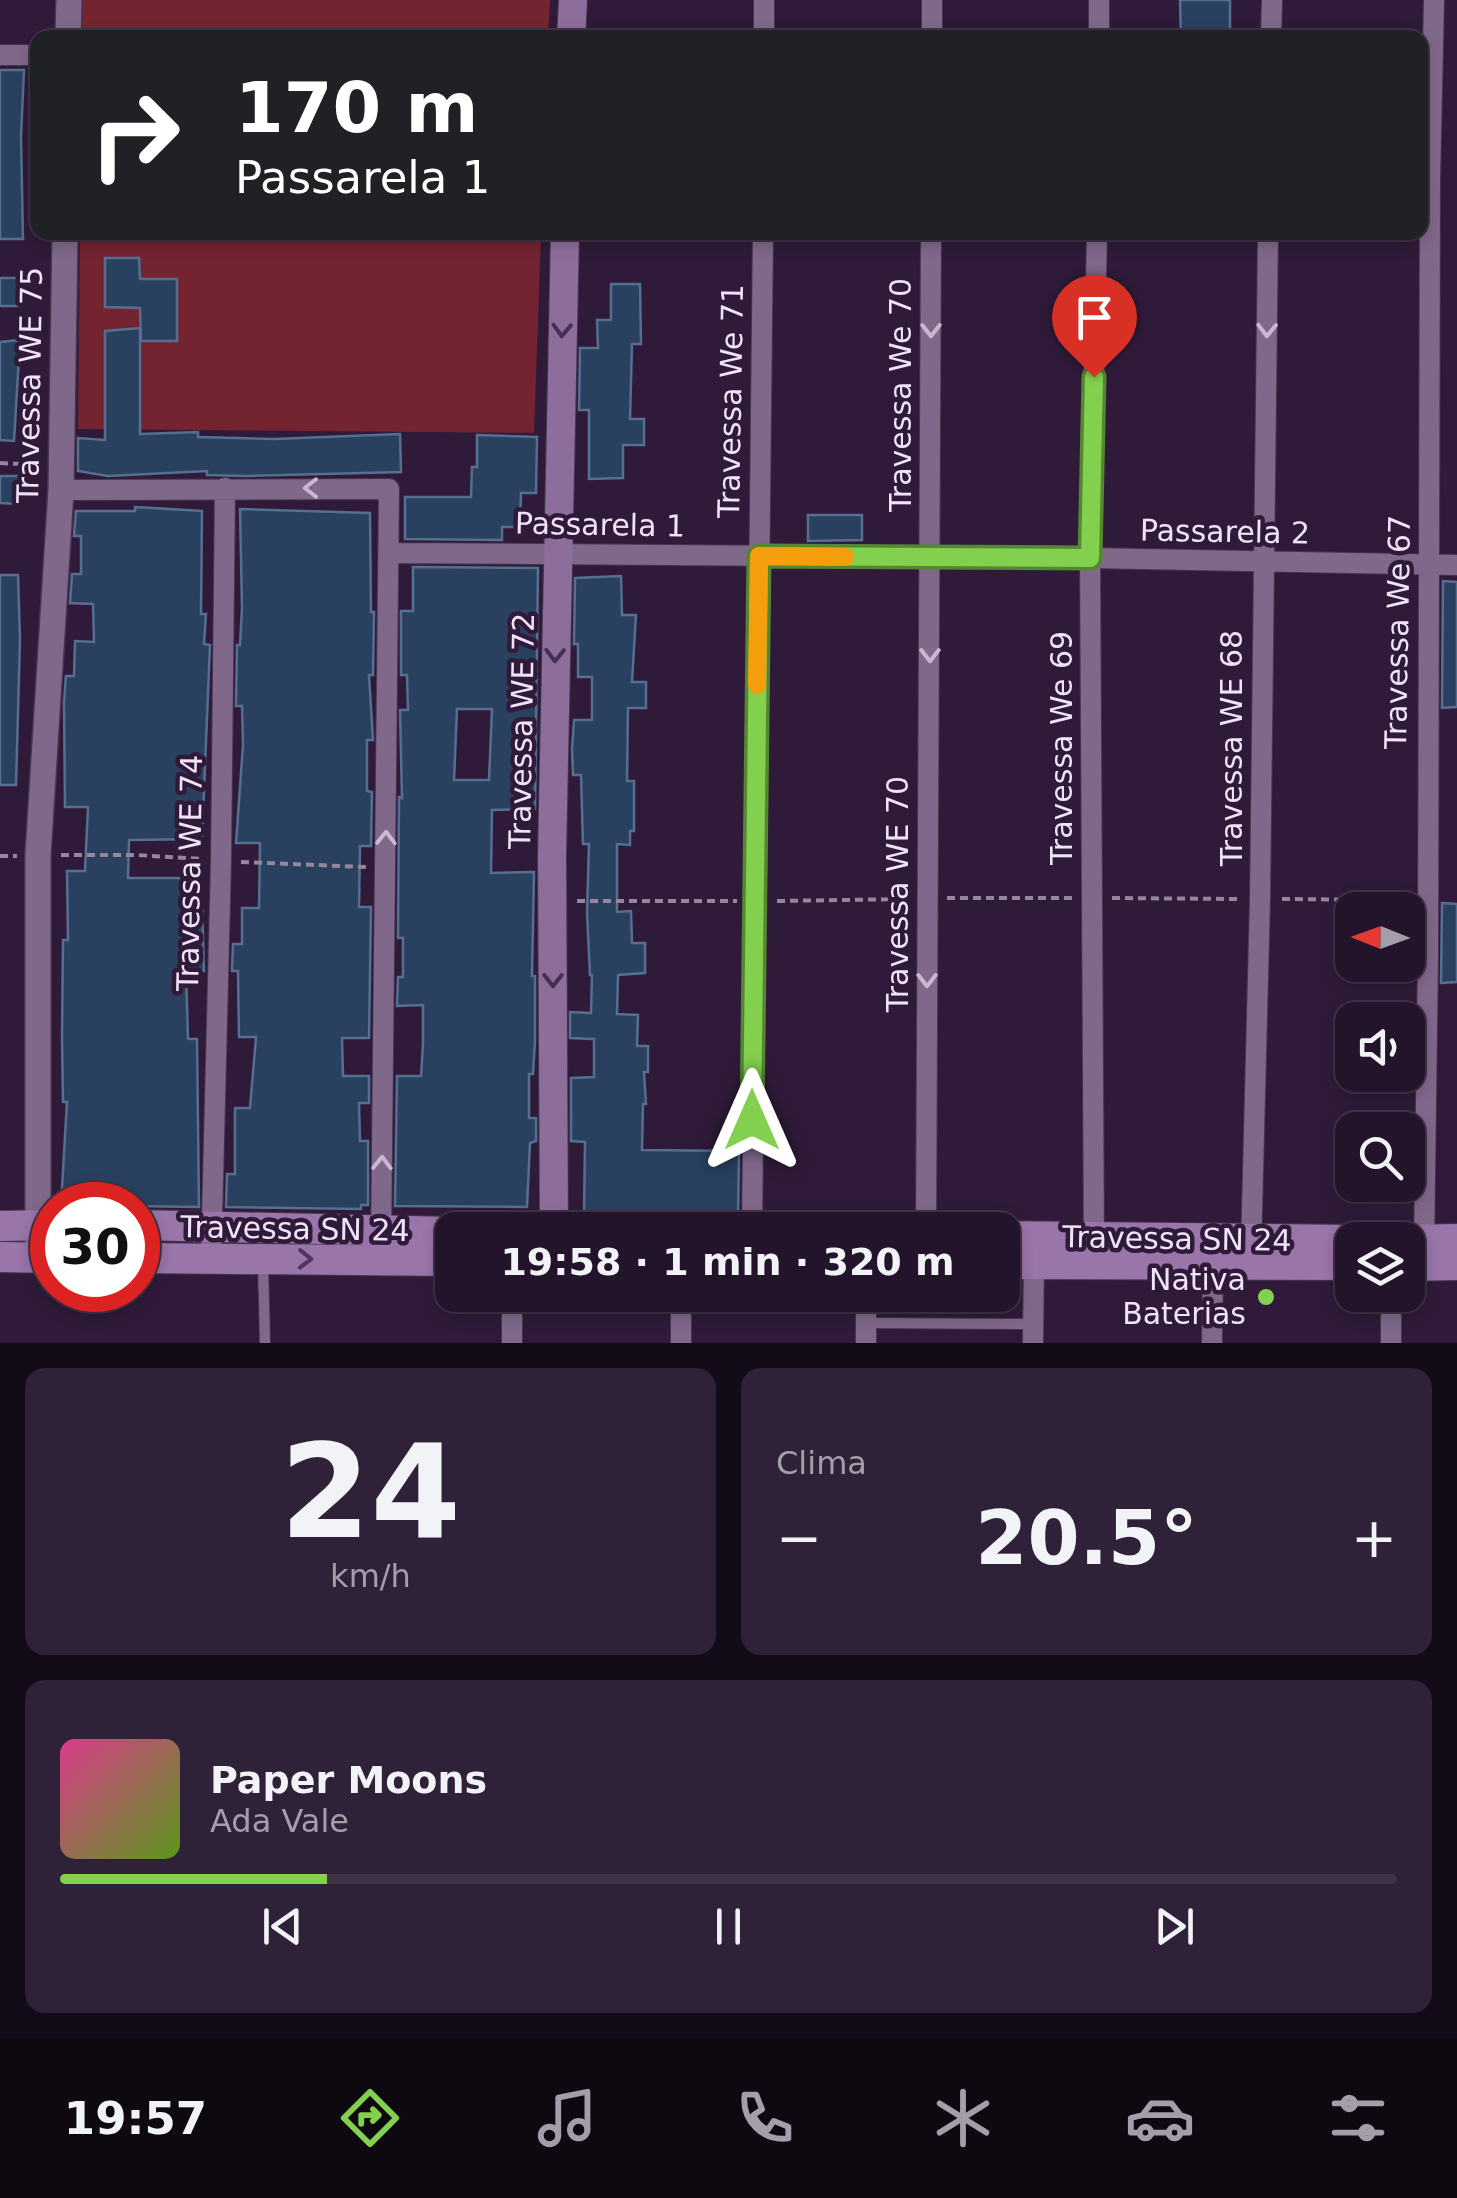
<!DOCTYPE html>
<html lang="pt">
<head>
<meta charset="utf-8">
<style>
  :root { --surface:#23142b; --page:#2f2137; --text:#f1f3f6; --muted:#a39ea9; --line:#403347; --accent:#83d04e }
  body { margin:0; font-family:"DejaVu Sans",sans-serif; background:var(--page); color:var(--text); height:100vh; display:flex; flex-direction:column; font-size:38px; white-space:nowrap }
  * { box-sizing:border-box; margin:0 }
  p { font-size:32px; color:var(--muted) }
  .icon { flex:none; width:55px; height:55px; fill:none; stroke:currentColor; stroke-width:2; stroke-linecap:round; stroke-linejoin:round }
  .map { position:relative; height:1343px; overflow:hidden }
  .sheet { display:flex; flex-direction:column; gap:25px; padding:25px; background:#130b18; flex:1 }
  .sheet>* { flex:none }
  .guide { position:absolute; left:30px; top:30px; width:1398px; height:210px; border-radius:20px; box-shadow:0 5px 15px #0003,0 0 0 2px var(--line); background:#202124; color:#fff; overflow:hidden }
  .needle { width:65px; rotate:271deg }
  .fabs { position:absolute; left:1335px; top:892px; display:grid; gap:20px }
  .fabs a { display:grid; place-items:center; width:90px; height:90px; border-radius:20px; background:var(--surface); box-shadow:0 5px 15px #0003,0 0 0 2px var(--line); font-size:50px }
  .speed { position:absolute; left:30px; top:1182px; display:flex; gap:20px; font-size:50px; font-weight:700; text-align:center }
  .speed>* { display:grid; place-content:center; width:130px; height:130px; border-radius:50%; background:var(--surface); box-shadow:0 5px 15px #0003,0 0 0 2px var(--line); line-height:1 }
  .speed .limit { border:15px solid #d22; background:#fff; color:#111 }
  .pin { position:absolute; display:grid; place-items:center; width:85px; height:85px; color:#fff; margin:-102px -42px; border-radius:50% 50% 50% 0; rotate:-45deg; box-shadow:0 0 10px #0007 }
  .pin .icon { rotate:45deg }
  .me { position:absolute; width:110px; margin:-55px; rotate:0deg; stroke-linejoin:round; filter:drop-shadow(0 0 8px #0008) }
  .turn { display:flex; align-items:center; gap:35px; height:210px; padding:0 40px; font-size:45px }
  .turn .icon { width:130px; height:130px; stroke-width:2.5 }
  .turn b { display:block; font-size:70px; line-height:85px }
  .big { font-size:75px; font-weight:700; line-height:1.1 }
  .sheet .card { flex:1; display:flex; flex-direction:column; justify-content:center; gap:15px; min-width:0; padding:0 35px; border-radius:20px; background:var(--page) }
  .sheet .dial { align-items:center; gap:0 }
  .dial b { font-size:130px; line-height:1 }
  .song { display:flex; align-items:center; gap:30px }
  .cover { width:120px; height:120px; border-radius:15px; background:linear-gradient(135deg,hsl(330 70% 55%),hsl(90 70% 35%)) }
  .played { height:10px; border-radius:5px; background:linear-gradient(90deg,var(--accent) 20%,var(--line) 20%) }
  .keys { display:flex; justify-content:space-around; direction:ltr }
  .heat { display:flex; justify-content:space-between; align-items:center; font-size:55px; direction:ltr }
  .sheet .tiles { flex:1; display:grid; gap:25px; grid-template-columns:1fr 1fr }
  .card:last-child { grid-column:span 2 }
  .trip { position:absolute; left:435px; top:1212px; width:585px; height:100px; border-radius:20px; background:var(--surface); box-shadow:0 5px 15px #0003,0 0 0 2px var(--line); font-weight:700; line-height:100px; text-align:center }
  .tab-bar { display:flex; height:160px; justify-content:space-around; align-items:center; background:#0e0811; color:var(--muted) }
  .tab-bar .icon { width:70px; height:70px }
  .tab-bar .selected { color:var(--accent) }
  .tab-bar b { font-size:45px; color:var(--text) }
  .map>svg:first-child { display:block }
</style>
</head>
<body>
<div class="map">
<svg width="1457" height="1343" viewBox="0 0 1457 1343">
  <rect width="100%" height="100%" fill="#2f1b39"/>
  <path fill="#742431" d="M82,0H550L548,37H82Z
    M80,233H541L534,433L78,429Z"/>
  <path fill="#29415f" stroke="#566f90" stroke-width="2.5" fill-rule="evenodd" d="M1180,0H1230V38H1181Z
    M0,70H24L21,137L23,239H0Z
    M105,258H139L140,279H177V341H141L140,308L105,307Z
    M0,278H18V306H0Z
    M611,284H640L641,344H632L630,419H644V445H623V478L589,479V410H579L580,348H598L597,320H611Z
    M140,328V434L198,432V437L274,439L400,434L401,472L245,476L207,475V471L108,476L78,471V438L105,440V331Z
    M20,340L14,441L0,440V342Z
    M477,435L537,437L536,493H521L520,527H502V540L405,539V497H471L472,467H477Z
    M0,476H19L18,504L0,503Z
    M135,507L202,511L201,614H206L204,644L210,645L202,839L129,840L128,878H190V905H202L204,971H186L188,1039H197L199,1207L61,1205L67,1102H63L62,1038L63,940H68L67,871H85L88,807H65L64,702L66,676H74L75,641L94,642L93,604L70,603L72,574H81V536H74L76,511H135Z
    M240,509L370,513L371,612H374L373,675H369L373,740H367V791L372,792L371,846H360L359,907H371L369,1038H342L343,1076H369V1103H359L360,1141H368V1205H361V1209L226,1207L227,1174H235V1108H250L256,1037H239L238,971H232L233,944H242V908H259L260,843H236L243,745L242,706H236L237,645H240L242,608Z
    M808,515H862V540L808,541Z
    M413,567L538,568L535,809L492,810L491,873L534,872L532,976H535V1040L533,1074H529V1118H536V1141L530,1143L527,1207L395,1206L397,1076H421L423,1044V1005L397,1006L398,977H403V938H398L399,797L402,798L400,710H408L407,675H401V611H413ZM457,709H492L489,780H454Z
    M0,575H18L20,639L16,785H0Z
    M621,576L622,615H636L632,682H646V708H628L627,781H634V831H630V845L617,844V912L631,911L632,943H645V973L618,975L617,1014L638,1015L637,1046H648V1072H644L646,1104H643L642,1150L739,1151L738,1220L584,1218L585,1142L571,1141V1078L594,1077V1039L570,1038V1012L591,1013L592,975H590L587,913L589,844H583L581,775H573L572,749L574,720H592V677H578V644H574L575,578Z
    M1443,581L1457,582V707L1442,708Z
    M1442,903L1457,904V982L1441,983Z"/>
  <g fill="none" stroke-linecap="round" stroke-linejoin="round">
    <g stroke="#47354f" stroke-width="12">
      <path id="service" d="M263,1264L265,1343
        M867,1323L1033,1324"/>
    </g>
    <g stroke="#47354f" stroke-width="22">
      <path id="minor" d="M764,38V0
        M932,38V0
        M1099,38V0
        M1271,38L1272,0
        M0,55H38
        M61,490L389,489L381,1243
        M389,553L1090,558L1457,565
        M752,1230L763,232
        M926,1230L931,232
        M1094,1246L1090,558L1097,232
        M1424,1249L1428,954L1430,180L1434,0
        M1251,1250L1260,899L1268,232
        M211,1259L221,861L225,488
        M512,1295V1343
        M681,1295V1343
        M866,1343V1295
        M1033,1343L1034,1254
        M1212,1343L1213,1255
        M1391,1343V1295"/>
    </g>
    <g stroke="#47354f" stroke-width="28">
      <path id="tertiary" d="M68,38L69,0
        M38,1243V855L61,490L65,232"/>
    </g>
    <g stroke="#47354f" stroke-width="30">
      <path id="secondary" d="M571,38L573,0
        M554,1230L552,856L565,232"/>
    </g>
    <g stroke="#47354f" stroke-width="32">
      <path id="primary" d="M138,1225L452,1232
        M0,1226L52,1225
        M1002,1236L1352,1240
        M1405,1240L1457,1239
        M0,1257L52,1258
        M138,1258L452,1261
        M1002,1264L1352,1265
        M1408,1266L1457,1265"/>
    </g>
    <path stroke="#95859d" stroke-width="4" stroke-dasharray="8 5" stroke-linecap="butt" d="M0,463L40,465
      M61,855H137L201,859
      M0,856H17
      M241,862L366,867
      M947,898H1072
      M1112,898L1237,899
      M1282,899L1407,900
      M577,901H737
      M777,901L907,899"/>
    <use href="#service" stroke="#80688b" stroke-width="10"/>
    <use href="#minor" stroke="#80688b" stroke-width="20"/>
    <use href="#tertiary" stroke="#80688b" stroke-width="25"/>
    <use href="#secondary" stroke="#8d6e9b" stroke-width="28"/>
    <use href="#primary" stroke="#9975aa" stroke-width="30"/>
  </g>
  <defs><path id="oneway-chevron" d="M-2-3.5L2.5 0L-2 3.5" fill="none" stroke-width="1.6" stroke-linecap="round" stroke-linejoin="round" transform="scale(2.5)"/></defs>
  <g stroke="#463052">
    <use href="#oneway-chevron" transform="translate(562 330) rotate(92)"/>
    <use href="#oneway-chevron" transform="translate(555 655) rotate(91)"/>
    <use href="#oneway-chevron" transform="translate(553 980) rotate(90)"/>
  </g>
  <g stroke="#c9b8d1">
    <use href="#oneway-chevron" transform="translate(931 330) rotate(90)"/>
    <use href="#oneway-chevron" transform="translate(1267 330) rotate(91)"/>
    <use href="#oneway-chevron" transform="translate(311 488) rotate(-180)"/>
    <use href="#oneway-chevron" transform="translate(930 655) rotate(90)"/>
    <use href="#oneway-chevron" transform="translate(386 838) rotate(-89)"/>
    <use href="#oneway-chevron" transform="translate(927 980) rotate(90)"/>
    <use href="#oneway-chevron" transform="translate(382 1163) rotate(-89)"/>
  </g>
  <use stroke="#4f365b" href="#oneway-chevron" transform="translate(305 1259) rotate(1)"/>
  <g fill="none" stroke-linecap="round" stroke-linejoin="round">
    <g stroke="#558733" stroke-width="25">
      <path id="route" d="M752,1120L759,556L1090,558L1094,377"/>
    </g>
    <use href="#route" stroke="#83d04e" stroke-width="18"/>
    <path stroke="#f59e0b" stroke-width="18" d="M757,685L759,556L845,557"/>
  </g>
  <circle fill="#83d04e" stroke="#2f1b39" stroke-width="4" cx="1266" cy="1297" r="10"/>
  <g text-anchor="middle" stroke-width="9" stroke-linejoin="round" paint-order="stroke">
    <g font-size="30" fill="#f0e3f7" stroke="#2f1b39">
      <text transform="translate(30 385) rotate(-89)" y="10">Travessa WE 75</text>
      <text transform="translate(901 395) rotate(-90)" y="10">Travessa We 70</text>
      <text transform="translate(731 401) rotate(-89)" y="10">Travessa We 71</text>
      <text transform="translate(600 525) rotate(1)" y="10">Passarela 1</text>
      <text transform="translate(1225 532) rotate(1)" y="10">Passarela 2</text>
      <text transform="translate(1398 632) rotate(-89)" y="10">Travessa We 67</text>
      <text transform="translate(522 731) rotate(-89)" y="10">Travessa WE 72</text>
      <text transform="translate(1062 748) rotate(-90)" y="10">Travessa We 69</text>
      <text transform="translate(1232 748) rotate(-90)" y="10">Travessa WE 68</text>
      <text transform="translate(190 873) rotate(-89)" y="10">Travessa WE 74</text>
      <text transform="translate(898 894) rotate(-90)" y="10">Travessa WE 70</text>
      <text transform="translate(295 1229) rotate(1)" y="10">Travessa SN 24</text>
      <text transform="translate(1177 1239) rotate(1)" y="10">Travessa SN 24</text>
    </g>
    <g font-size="30" fill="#f0e3f7" stroke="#2f1b39" text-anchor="end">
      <text x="1246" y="1290">Nativa<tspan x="1246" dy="34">Baterias</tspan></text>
    </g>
  </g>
</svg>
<div class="fabs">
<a><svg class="needle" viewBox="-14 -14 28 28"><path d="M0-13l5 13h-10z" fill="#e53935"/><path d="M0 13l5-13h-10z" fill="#a39ea9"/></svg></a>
<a><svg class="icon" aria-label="sound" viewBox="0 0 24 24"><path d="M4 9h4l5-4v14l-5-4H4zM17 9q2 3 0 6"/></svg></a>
<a><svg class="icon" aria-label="search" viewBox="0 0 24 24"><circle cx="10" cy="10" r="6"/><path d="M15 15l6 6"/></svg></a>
<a><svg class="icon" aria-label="layers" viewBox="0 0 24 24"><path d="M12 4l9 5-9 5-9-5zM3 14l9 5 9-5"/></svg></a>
</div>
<div class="speed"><div class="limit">30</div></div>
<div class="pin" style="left:1094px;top:377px;background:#d93025"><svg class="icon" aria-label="arrive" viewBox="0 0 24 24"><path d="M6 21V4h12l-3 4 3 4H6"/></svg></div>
<svg class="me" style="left:752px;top:1120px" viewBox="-20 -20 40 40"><path d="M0-17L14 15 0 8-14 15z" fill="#83d04e" stroke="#fff" stroke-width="4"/></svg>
<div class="trip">19:58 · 1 min · 320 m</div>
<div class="guide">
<div class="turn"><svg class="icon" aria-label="right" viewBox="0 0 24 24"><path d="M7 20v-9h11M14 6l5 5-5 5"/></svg><div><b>170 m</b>Passarela 1</div></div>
</div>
</div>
<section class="sheet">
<div class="tiles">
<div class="card dial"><b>24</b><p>km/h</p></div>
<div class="card"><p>Clima</p>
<div class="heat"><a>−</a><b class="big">20.5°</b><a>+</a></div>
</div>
<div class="card">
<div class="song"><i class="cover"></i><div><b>Paper Moons</b><p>Ada Vale</p></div></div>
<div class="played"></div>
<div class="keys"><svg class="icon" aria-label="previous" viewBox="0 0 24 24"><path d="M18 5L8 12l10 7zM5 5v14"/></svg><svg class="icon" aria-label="pause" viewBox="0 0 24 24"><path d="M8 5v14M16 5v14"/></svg><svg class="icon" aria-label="next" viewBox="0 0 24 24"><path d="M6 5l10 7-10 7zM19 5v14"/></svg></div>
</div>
</div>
</section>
<nav class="tab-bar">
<b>19:57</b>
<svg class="icon selected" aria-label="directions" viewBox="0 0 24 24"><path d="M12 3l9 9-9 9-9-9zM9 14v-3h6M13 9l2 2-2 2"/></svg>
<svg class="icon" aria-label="music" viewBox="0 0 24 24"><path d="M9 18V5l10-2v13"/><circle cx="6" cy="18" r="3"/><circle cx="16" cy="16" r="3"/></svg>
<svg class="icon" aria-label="phone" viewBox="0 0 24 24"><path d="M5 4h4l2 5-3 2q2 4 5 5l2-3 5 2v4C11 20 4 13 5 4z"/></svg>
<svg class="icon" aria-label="climate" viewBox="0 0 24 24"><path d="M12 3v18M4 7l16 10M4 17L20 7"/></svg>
<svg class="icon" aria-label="car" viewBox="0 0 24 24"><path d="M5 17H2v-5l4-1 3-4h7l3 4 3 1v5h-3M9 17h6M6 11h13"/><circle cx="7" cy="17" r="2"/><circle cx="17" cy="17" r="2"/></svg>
<svg class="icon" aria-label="filters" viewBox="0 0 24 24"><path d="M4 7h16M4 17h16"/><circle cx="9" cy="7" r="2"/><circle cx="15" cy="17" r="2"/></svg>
</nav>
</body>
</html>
